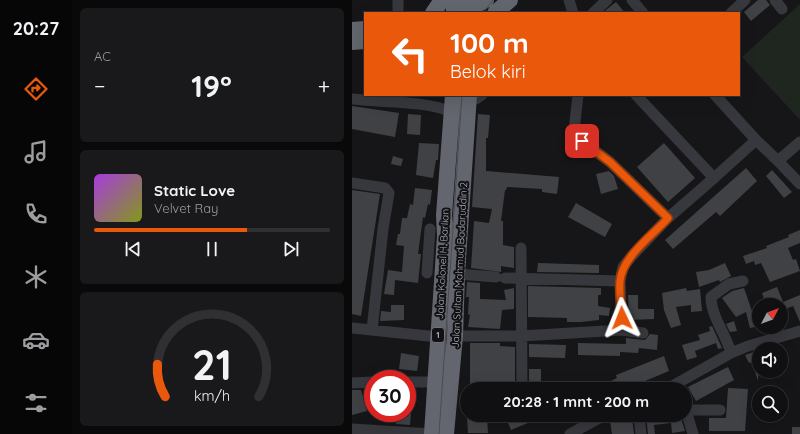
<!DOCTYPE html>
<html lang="id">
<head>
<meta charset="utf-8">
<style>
  :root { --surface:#101012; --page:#19191b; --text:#f1f3f6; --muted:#9c9d9f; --line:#303032; --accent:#ea580c }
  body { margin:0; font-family:Quicksand,sans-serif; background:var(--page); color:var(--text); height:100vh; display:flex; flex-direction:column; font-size:15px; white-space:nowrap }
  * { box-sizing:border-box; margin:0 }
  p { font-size:13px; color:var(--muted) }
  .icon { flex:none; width:22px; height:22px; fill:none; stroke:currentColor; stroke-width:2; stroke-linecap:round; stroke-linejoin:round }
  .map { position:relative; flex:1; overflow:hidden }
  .panel { display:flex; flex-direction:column; gap:8px; padding:8px; background:#09090a; width:280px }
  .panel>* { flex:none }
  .guide { position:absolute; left:12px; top:12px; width:376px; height:84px; border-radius:0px; box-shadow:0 4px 16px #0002,0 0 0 1px var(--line); background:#ea580c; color:#fff; overflow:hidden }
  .needle { width:26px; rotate:49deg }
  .controls { position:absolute; left:400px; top:298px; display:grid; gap:8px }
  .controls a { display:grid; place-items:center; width:36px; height:36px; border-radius:50%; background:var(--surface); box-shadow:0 4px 16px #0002,0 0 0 1px var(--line); font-size:20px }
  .speed { position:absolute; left:12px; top:370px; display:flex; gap:8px; font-size:20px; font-weight:700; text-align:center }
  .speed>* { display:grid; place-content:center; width:52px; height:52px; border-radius:50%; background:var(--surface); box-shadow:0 4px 16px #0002,0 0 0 1px var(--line); line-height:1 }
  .speed .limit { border:6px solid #d22; background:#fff; color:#111 }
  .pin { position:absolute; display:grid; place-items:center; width:34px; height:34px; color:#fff; margin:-17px; border-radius:8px; box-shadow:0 2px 6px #0006 }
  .me { position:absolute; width:44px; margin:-22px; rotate:358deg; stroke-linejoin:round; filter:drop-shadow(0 0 3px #0008) }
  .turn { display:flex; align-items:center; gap:14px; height:84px; padding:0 20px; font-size:18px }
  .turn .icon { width:52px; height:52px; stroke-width:2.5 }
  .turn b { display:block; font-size:28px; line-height:34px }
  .big { font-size:30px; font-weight:800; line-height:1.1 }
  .panel .tile { flex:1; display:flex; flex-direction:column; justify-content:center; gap:6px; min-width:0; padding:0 14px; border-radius:6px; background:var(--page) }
  .panel .dial { align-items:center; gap:0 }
  .dial svg { height:104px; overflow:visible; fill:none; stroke:var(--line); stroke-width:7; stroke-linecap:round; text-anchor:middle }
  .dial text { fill:var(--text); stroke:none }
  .song { display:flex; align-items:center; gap:12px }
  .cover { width:48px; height:48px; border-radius:6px; background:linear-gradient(135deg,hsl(280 70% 55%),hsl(70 70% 35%)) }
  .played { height:4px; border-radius:2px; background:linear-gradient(90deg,var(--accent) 65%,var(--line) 65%) }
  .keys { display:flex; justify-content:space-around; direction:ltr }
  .heat { display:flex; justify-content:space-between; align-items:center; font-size:22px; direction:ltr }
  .trip { position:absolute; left:108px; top:382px; width:232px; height:40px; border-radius:20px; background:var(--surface); box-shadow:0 4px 16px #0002,0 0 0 1px var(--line); font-weight:800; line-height:40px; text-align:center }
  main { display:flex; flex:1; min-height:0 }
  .tabs { display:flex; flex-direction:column; width:72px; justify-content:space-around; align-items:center; background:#060607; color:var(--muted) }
  .tabs .icon { width:28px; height:28px }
  .tabs .selected { color:var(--accent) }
  .tabs b { font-size:18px; color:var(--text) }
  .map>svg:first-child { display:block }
</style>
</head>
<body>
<main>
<nav class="tabs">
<b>20:27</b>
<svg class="icon selected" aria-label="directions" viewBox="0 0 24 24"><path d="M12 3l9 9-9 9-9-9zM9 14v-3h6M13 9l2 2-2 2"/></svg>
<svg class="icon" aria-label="music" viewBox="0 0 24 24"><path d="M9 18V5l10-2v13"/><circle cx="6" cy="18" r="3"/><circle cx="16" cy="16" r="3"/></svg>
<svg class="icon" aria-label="phone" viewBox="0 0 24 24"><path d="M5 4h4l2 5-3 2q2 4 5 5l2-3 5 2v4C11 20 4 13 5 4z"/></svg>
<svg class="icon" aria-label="climate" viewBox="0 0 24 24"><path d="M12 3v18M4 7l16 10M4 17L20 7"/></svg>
<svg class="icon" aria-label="car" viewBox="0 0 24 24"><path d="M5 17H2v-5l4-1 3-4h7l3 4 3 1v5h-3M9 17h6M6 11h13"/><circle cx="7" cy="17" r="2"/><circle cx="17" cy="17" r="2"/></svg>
<svg class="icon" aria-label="filters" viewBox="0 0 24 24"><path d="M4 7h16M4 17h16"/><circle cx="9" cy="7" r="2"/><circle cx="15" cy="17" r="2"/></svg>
</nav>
<section class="panel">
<div class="tile"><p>AC</p>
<div class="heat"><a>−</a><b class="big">19°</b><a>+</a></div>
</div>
<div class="tile">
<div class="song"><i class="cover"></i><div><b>Static Love</b><p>Velvet Ray</p></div></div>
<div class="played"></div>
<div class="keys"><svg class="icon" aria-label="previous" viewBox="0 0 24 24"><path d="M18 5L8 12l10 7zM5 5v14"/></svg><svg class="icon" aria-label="pause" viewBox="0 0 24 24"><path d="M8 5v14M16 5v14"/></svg><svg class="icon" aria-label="next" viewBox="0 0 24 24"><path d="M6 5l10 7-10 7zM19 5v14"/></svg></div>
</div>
<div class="tile dial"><svg viewBox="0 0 100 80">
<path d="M14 69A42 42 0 1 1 86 69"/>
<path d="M14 69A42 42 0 0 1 8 44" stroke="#ea580c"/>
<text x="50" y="56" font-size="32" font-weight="700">21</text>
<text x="50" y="72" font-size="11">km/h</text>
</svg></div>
</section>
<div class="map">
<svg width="448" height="434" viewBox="0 0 448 434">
  <rect width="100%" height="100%" fill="#161618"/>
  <path fill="#1e261f" d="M448,4V120L390,57Z"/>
  <path fill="#404145" d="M406,0H414L418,5L399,21L392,12Z
    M264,2L273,13H251L255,9Z
    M0,106L47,113L43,137L0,129Z
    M56,114L69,115L68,135L55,134Z
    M126,114L138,115L136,138H134V171L207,177L205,194L190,192V189L155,187L154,190H153L149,221H151V245L162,247V268L149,266V272L119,268L122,221L137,223L140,209L120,207Z
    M67,143L87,144L86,160H84L81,178L64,175Z
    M312,143L343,178L316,202L285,167Z
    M41,156L51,159L49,166L39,164Z
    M394,168L405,181L368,216L364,212L321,249L313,240Z
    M420,170L440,192L432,198L414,176Z
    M257,171L262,176L266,189L249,194L244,174Z
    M63,188L80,190L78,205L76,204L73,218L71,217L66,254H69L66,283L43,280L42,295L32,294L36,270L50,272L52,246L44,245L46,234H48L50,218H55L58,204L61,205Z
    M0,190L28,194L9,316L0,314Z
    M224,203L260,224L253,237L216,217Z
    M448,230V243L436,248L441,260L444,259L448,271L418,282L409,263L403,265L402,261L394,264L391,256L415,248L414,246L437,237L436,235Z
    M186,263L247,265V273L185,272Z
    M373,263L379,276L368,282L367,280L347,287L344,272L357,270Z
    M115,282L128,283V299L154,300L152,290L162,288V309L150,310L148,329L116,327L118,315L116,314L117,297H114Z
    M176,286L249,288V295H246V306L258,308L257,316L247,315V320L229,322H215V318L176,317Z
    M425,287L431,302L448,295V322L441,306L429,311V305H414L410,293Z
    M334,288L335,291L348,289L350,311L339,312V305L324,307L329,325L319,328L312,310L310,293Z
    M392,288L401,314L406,312L407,326L398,328L394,312L384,317L370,298L380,291Z
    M276,295H286V309H302V319L277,320Z
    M39,305H52V320L28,321L29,311L39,312Z
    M382,321L385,331L378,332L374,324Z
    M360,326L370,348L366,349L364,343L343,351L345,357L335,360L330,345L348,340L346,335L358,331L357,327Z
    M298,334L306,335L305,350L287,348L286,353L268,352V356L226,355V343L274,344V338L293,340Z
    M118,343H148V346L163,347V389H138V384H118Z
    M177,344L214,345L213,358L177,357Z
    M405,351L407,357L406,381L400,362L397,363L393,355Z
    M49,353L67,356L65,371L47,369Z
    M312,356L317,371L274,389H243L265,378L264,375Z
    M376,367L382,380L344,401L336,387Z
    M177,369H189V389H177Z
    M376,388L396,389L393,431H357V418H374Z
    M0,390H9L15,411L0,415Z
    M45,413H59L58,425L44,424Z
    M161,415H195L159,430L154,418Z
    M294,415H328L333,431L320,433L319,423L302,425L303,434H296Z
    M115,417H135L136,433H116Z
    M280,418L282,434H260L258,421Z
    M440,427H448V434H440Z"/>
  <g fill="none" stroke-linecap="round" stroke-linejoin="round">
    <path stroke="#37383d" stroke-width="11" d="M46,0V13
      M217,0L221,13
      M280,0L291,13
      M423,0L430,9
      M241,13L255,0
      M379,13L393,0
      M226,95L222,131L230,141L258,162L316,218
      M284,95L362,178L404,140L363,95
      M0,99C33,103 70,100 100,112
      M124,99L130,95
      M404,140L426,161
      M448,142L426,161L448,184
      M0,183L33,188L37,193L31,229L20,330
      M169,248L170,389
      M75,273L78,229
      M105,274L144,277
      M153,278L268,281
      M0,328L86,337
      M270,330L268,281L271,267L279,257L316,218L362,178
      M103,336H169L270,330L291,333
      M379,353C374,334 359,316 359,297L377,284L391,281
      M55,382H82
      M0,383L21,382
      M315,389L379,353L396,346L448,331
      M333,407L341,434
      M334,410H368
      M287,415L289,434
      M0,429L80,434
      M218,434L253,415"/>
    <path stroke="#63666e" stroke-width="16" d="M81,13L90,0
      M102,13V0
      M109,13L134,0
      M143,13L158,0
      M0,30L13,29
      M0,42L13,41
      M80,434L93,236L92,215L101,95
      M94,434L103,336L105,274L117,95"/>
    <path stroke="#4a4c52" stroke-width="1" d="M131,13L141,0
      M87,434L110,95"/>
    <path stroke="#63666e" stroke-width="16" d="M111,13L112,0"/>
  </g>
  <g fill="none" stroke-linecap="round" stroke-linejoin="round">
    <g stroke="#983908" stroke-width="10">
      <path id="route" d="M230,141L258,162L316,218C301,235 270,257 268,281C267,293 269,306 270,318"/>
    </g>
    <use href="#route" stroke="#ea580c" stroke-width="7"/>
  </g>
  <g text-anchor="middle" stroke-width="4" stroke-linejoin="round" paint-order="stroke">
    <rect fill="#111113" stroke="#7b7e86" stroke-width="1" x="80" y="328" width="12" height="14" rx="3"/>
    <g font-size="9" font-weight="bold" fill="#a8adb8">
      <text x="86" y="338">1</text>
    </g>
    <g font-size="10" fill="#a8adb8" stroke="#111113">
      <text transform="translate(90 264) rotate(-87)" y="4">Jalan Kolonel H. Barlian</text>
      <text transform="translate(107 265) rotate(-87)" y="4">Jalan Sultan Mahmud Badaruddin 2</text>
    </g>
  </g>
</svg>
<div class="controls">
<a><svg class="needle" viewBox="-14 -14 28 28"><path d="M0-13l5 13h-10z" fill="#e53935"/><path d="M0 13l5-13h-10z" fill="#9c9d9f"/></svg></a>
<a><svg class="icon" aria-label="sound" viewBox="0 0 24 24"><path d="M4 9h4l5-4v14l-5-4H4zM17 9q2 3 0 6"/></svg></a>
<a><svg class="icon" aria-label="search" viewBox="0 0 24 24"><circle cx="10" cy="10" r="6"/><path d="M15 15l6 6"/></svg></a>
</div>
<div class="speed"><div class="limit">30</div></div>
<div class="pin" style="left:230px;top:141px;background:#d93025"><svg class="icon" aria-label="arrive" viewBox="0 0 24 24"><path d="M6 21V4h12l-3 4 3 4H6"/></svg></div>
<svg class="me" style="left:270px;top:318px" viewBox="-20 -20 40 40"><path d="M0-17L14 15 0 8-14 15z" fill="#ea580c" stroke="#fff" stroke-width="4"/></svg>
<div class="trip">20:28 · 1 mnt · 200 m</div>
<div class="guide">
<div class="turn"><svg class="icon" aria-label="left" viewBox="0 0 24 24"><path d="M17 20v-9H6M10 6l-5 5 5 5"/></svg><div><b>100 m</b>Belok kiri</div></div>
</div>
</div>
</main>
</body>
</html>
